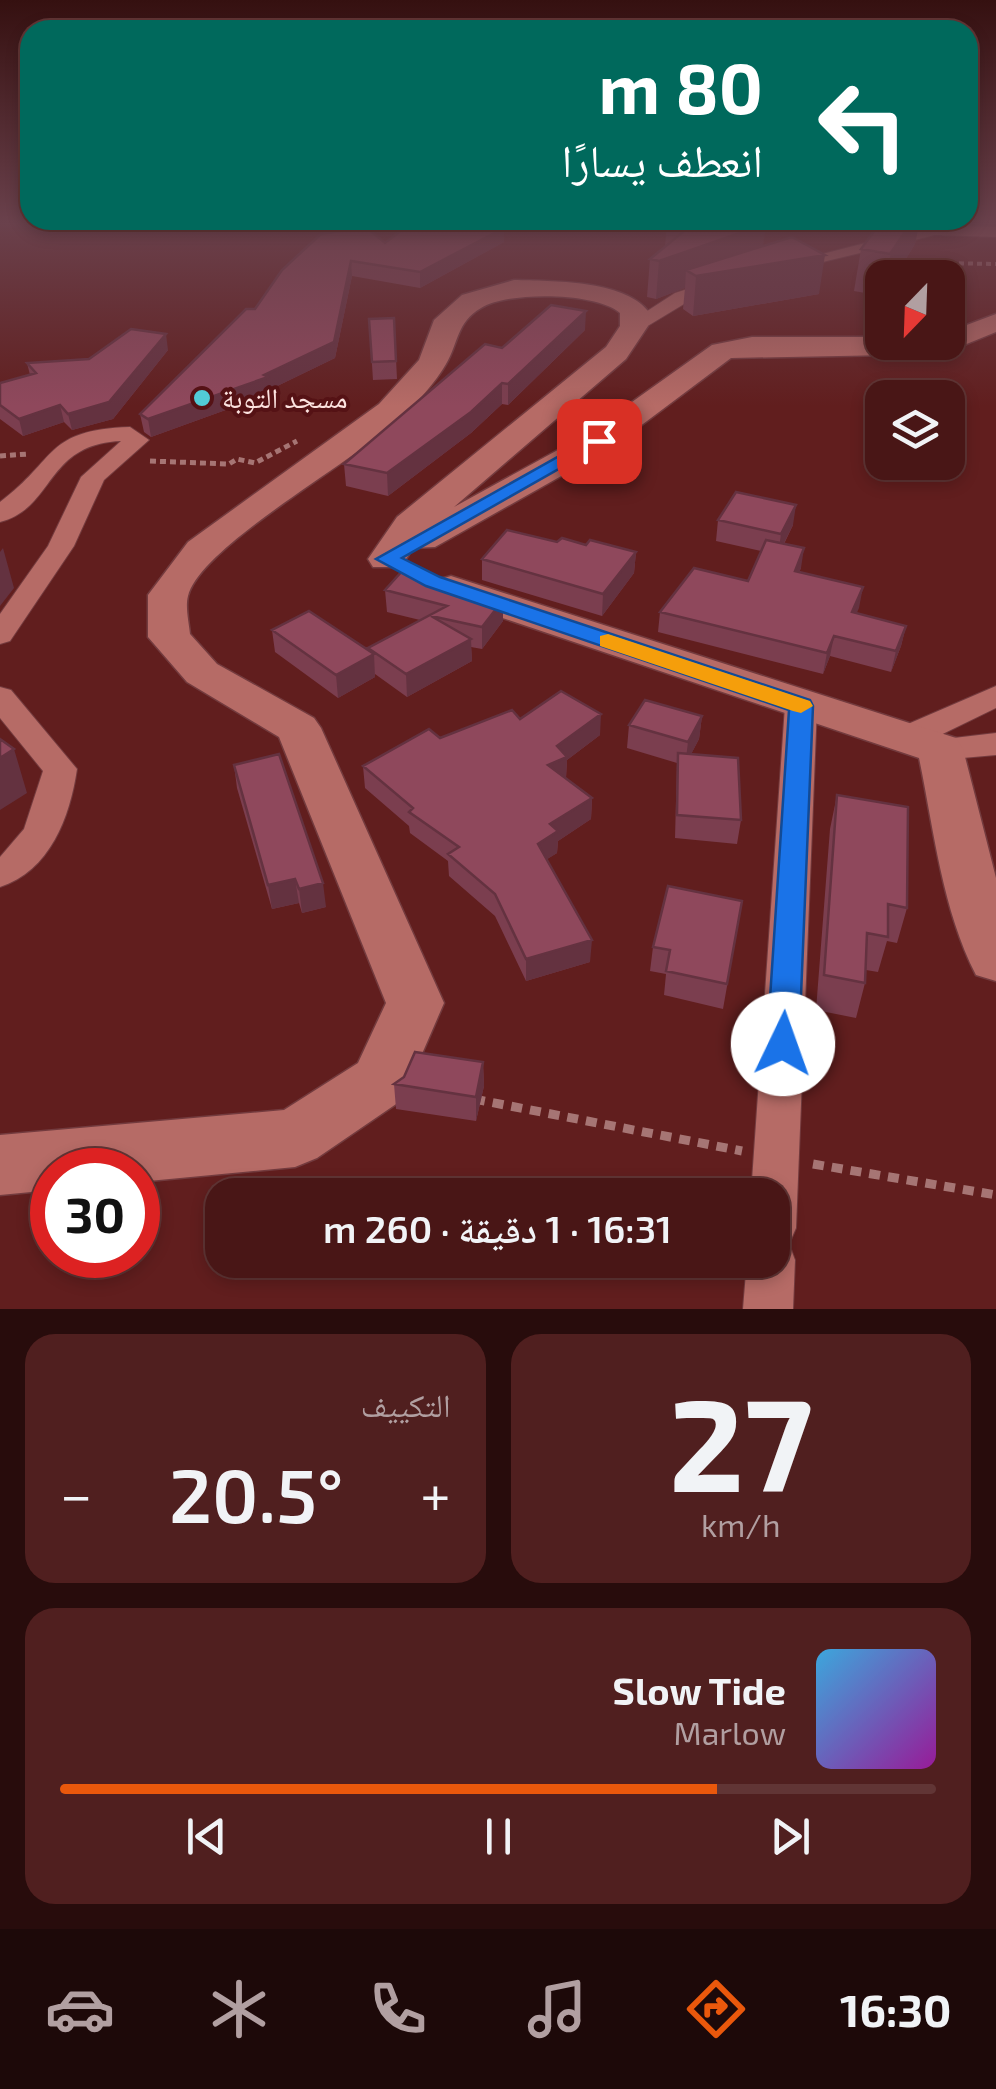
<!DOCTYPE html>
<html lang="ar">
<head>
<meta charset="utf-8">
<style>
  :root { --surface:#491616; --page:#501f1f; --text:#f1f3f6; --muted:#b19fa1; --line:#613535; --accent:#ea580c }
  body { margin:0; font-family:"Exo 2","Noto Naskh Arabic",sans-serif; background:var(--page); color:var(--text); direction:rtl; height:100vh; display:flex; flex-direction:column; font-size:38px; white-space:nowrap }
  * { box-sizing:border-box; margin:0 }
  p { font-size:32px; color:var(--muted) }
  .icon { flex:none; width:55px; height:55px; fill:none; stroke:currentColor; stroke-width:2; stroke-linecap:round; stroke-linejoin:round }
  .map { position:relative; height:1309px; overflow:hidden; direction:ltr }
  .sheet { display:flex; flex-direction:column; gap:25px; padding:25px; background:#280c0c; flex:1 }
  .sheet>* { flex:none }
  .hud { position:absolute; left:20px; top:20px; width:958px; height:210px; border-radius:30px; box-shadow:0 5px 15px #0003,0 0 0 2px var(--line); direction:rtl; background:#00695c; color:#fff; overflow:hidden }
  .needle { width:65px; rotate:203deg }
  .controls { position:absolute; left:865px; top:260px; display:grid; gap:20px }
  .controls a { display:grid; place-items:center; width:100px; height:100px; border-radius:20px; background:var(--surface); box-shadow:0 5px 15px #0003,0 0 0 2px var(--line); font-size:50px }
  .speed { position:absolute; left:30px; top:1148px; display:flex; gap:20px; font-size:50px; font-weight:700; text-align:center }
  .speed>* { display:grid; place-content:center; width:130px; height:130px; border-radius:50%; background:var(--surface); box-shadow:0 5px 15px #0003,0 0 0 2px var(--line); line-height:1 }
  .speed .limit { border:15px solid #d22; background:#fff; color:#111 }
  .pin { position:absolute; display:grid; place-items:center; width:85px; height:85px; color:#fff; margin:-42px; border-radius:20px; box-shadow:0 5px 15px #0006 }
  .me { position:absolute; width:110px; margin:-55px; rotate:3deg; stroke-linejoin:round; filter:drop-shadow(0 0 8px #0008) }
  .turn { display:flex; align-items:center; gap:35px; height:210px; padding:0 50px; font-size:45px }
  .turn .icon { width:130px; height:130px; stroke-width:2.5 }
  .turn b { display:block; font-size:70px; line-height:85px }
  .big { font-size:75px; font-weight:600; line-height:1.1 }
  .sheet .card { flex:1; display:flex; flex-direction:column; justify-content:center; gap:15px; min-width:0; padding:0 35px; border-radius:30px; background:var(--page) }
  .sheet .dial { align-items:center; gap:0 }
  .dial b { font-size:130px; line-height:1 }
  .song { display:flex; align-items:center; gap:30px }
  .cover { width:120px; height:120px; border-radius:15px; background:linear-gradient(135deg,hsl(200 70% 55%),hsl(300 70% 35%)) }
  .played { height:10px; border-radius:5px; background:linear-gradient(90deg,var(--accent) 75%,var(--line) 75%) }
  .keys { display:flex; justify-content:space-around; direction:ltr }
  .heat { display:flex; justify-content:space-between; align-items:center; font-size:55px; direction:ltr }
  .sheet .tiles { flex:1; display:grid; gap:25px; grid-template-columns:1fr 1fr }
  .card:last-child { grid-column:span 2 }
  .trip { position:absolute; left:205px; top:1178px; width:585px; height:100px; border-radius:30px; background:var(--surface); box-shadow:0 5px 15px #0003,0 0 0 2px var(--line); font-weight:600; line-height:100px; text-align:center; direction:rtl }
  .tabs { display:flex; height:160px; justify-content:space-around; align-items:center; background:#1d0909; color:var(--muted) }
  .tabs .icon { width:70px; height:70px }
  .tabs .selected { color:var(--accent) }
  .tabs b { font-size:45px; color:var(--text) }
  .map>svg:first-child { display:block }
</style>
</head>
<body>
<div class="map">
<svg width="996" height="1309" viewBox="0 0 996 1309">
  <rect width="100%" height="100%" fill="#611e1e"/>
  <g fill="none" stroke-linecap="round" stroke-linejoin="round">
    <g stroke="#733b3e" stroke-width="2">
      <path id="street" d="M935,225L996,227V237L935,235L785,271L776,266Z
        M721,278L728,280V288L689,301L641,330L624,326L675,293Z
        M130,427L149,440L104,480L74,546L10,641L0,644V614L48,546L81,477L121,441C45,444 55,508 0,522V502C58,459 44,430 130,427Z
        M996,686V708L918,746H894L890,738L894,730Z
        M0,687L11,690L77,769C70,817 50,871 0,887V857L24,829L43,771L0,718Z
        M801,696L812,699L817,706L796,1228L789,1244L795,1260L793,1309H743L747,1260H772V1195H751L785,706L790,699Z
        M996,733V755L940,760L928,757L924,749L928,741Z"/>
    </g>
    <g stroke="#733b3e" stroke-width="3">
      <path id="secondary" d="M514,280C551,281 624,280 648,311V326L626,359L454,507L587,434L712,345L752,337H882V342H948V332L996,314V332L942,354L731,358L611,448L435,547L413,548L401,567H373L368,559L397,517L606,347L620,326V313C597,292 507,291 481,308C456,323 459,342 446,364C436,382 417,402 402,417C360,458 200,546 188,596C185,607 189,623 190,634L217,664L314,718L321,728L444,1003L402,1100L317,1158L295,1167L138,1182V1170H52V1190L0,1195V1135L284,1110L358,1063L386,1003L279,737L187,682L148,637V595L188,542L379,404L419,360L434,320L462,295Z
        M451,576L956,738L963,749L996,878V981L976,975C942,909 934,830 919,758L437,596L431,588L437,580Z"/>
    </g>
    <path stroke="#a67574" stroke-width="4" stroke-dasharray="5 4" stroke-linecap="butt" d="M941,263L996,264"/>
    <path stroke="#a67574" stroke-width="5" stroke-dasharray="6 4" stroke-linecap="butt" d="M0,456L28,454
      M150,461L229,464L237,459L255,463L297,441"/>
    <path stroke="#a67574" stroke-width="9" stroke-dasharray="11 8" stroke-linecap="butt" d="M474,1099L742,1151
      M813,1164L996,1195"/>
    <use href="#street" fill="#b66b66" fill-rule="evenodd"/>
    <use href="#secondary" fill="#b66b66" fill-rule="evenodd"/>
  </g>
  <path fill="#7b3e4f" d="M667,223H764L763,246L819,294L693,316L683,309L685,288L656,299L647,297L650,259L665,247Z
    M919,225L915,244L894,278H882V296L854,291L861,249Z
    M504,242L420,288L352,276L335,358L269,390L270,394L151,437L144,432L140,414L255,309L385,243Z
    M394,318L397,379L373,380L369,319Z
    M585,330L508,405L502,404L471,433L388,496L346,486L344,464L502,348Z
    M168,350L113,419L72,430L64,422L23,436L0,419V383L30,375L27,363L89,359Z
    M718,520L793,525L784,544L801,568L799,572L863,587L856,613L906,626L901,646L891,672L830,656L823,674L658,632L660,612L748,581L761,551L716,541Z
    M557,542L636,552L634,573L602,616L482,580V559Z
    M385,590L503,600V621L482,649L471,647L472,661L407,697L375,674V677L338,698L275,652L272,630L368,650V648L420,620L387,612Z
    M702,716L699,739L691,754L741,820L737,844L675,838L677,763L627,748L629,725Z
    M520,719L600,735L567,760L566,778L592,798L591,819L558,841L557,853L547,859L590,962L526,981L495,916L449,876L448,861L410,833L409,826L365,788L363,766L440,738Z
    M234,765L326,907L302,913L299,903L272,909L237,788Z
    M837,795L907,908L897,943L887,941L878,972L866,970L865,983L856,1018L816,1010L830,829Z
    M742,901L723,1009L664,995L666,974L650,971L653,947Z
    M483,1062L484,1086L476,1121L396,1109L394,1084L404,1077Z"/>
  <path fill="#643240" d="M897,223H929L919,225L915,244L894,278H886Z
    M766,224L761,260L825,255L819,294L693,316L696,276L686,270L685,288L656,299L659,261Z
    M504,228V242L420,288V272Z
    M351,261L352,276L335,358L269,390L270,394L151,437L148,419L264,375Z
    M586,311L585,330L508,405V384Z
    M166,334L168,350L113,419L72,430L68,414Z
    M502,383V404L471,433L388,496L387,473Z
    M60,405L64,422L23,436L19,419Z
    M796,505L793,525L778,555L781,534Z
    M3,548L14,588L0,606V552Z
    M804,548L801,568L792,591L795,571Z
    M636,552L634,573L602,616L603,594Z
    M863,587L859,608L848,633L852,612Z
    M503,600V621L482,649V627Z
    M906,626L901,646L891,672L896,651Z
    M834,636L830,656L823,674L827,653Z
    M471,639L472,661L407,697L406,674Z
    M374,654L375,677L338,698L336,675Z
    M601,714L600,735L567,760L566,778L548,765L557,746Z
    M702,716L699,739L685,766L688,742Z
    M14,749L27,793L0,810V758Z
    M592,798L591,819L558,841L557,853L538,865V844L550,824Z
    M295,879L299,903L272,909L268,885Z
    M323,883L326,907L302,913L299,889Z
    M592,940L590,962L526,981V959Z
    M483,1062L484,1086L476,1121V1097Z"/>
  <path fill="#8f485c" stroke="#643240" stroke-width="2.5" d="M411,223H463L504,228L420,272L351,261L334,342L264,375L268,377L148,419L140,414L246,309H255L282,270L321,234L366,227L385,243Z
    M674,223H764L766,224L659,261L650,259L688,228Z
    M880,223H911L890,254L861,249Z
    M792,237L825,255L696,276L686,270Z
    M551,305L586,311L508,384L502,383L471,412L387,473L344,464L485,344L502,348Z
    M394,318L396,361L372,362L369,319Z
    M131,329L166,334L109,402L68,414L60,405L19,419L0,405V383L36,373L27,363L89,359Z
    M736,492L796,505L781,534L718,520Z
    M507,530L557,542L562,538L586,545L590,540L636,552L603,594L482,559Z
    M766,540L804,548L795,571L863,587L852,612L906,626L896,651L834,636L827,653L660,612L694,568L748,581Z
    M404,569L503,600L482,627L431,616L471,639L406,674L368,648L447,606L385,590Z
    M309,611L374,654L336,675L272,630Z
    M561,691L601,714L557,746L567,757L548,765L592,798L550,824L558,831L538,844L592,940L526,959L495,894L448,854L459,847L409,812L413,808L363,766L429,729L440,738L512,710L520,719Z
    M645,700L702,716L688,742L629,725Z
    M0,739L14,749L0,758Z
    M678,753L738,758L741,820L677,815Z
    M279,754L323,883L299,889L295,879L268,885L234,765Z
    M837,795L908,807L907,908L888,904V937L867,933L865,983L824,975Z
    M668,886L742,901L727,984L666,971L670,950L653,947Z
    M415,1052L483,1062L476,1097L394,1084L404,1077Z"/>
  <linearGradient id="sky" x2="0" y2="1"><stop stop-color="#351010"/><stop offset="0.55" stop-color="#6a414c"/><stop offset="1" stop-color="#6a414c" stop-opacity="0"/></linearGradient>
  <rect width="996" height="406" fill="url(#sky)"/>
  <path fill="#1a73e8" stroke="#114b97" stroke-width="2.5" d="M593,437L608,441L402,558L440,577L810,700L813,706L799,1044L794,1054L783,1058L771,1054L767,1044L789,710L426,586L376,559Z"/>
  <path fill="#f59e0b" d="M608,634L810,701L813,706L801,713L793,711L600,646V636Z"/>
  <circle fill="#52cbd7" stroke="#551215" stroke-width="4" cx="202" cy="398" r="10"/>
  <g text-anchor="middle" stroke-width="8" stroke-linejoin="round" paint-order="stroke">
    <g font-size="28" fill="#fce2df" stroke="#551215" text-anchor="start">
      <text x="222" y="408">مسجد التوبة</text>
    </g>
  </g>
</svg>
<div class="controls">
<a><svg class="needle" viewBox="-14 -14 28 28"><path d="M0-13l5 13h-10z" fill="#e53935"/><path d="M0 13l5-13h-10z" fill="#b19fa1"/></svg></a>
<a><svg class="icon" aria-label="layers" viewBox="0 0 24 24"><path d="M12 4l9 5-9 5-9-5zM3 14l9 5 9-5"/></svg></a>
</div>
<div class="speed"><div class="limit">30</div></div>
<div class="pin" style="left:599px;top:441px;background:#d93025"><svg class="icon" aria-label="arrive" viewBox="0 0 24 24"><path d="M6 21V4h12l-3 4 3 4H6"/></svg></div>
<svg class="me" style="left:783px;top:1044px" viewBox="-20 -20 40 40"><circle r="19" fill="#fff"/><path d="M0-13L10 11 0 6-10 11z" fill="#1a73e8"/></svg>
<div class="trip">16:31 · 1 دقيقة · 260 m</div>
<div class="hud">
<div class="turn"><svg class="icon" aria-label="left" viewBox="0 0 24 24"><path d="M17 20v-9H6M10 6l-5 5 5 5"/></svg><div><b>80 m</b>انعطف يسارًا</div></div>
</div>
</div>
<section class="sheet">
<div class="tiles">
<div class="card dial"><b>27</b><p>km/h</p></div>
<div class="card"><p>التكييف</p>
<div class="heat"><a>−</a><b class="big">20.5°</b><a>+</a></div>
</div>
<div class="card">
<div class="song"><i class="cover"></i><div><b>Slow Tide</b><p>Marlow</p></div></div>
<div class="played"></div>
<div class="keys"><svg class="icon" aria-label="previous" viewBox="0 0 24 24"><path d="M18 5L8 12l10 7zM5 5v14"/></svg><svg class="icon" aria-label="pause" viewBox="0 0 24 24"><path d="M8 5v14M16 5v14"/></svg><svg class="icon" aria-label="next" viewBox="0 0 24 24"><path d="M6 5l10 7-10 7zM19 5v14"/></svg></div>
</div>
</div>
</section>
<nav class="tabs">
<b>16:30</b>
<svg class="icon selected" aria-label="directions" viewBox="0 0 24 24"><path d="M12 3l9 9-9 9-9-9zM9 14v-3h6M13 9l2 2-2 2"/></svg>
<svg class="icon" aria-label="music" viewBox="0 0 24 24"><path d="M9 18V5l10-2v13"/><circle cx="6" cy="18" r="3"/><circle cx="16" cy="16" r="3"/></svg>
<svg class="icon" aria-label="phone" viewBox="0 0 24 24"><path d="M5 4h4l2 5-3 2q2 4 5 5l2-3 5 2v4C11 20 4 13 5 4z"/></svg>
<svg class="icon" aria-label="climate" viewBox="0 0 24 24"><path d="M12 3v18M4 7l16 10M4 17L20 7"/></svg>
<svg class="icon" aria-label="car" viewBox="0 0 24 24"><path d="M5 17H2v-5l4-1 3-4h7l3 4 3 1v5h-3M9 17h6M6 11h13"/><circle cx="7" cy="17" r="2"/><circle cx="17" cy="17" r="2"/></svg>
</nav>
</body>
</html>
